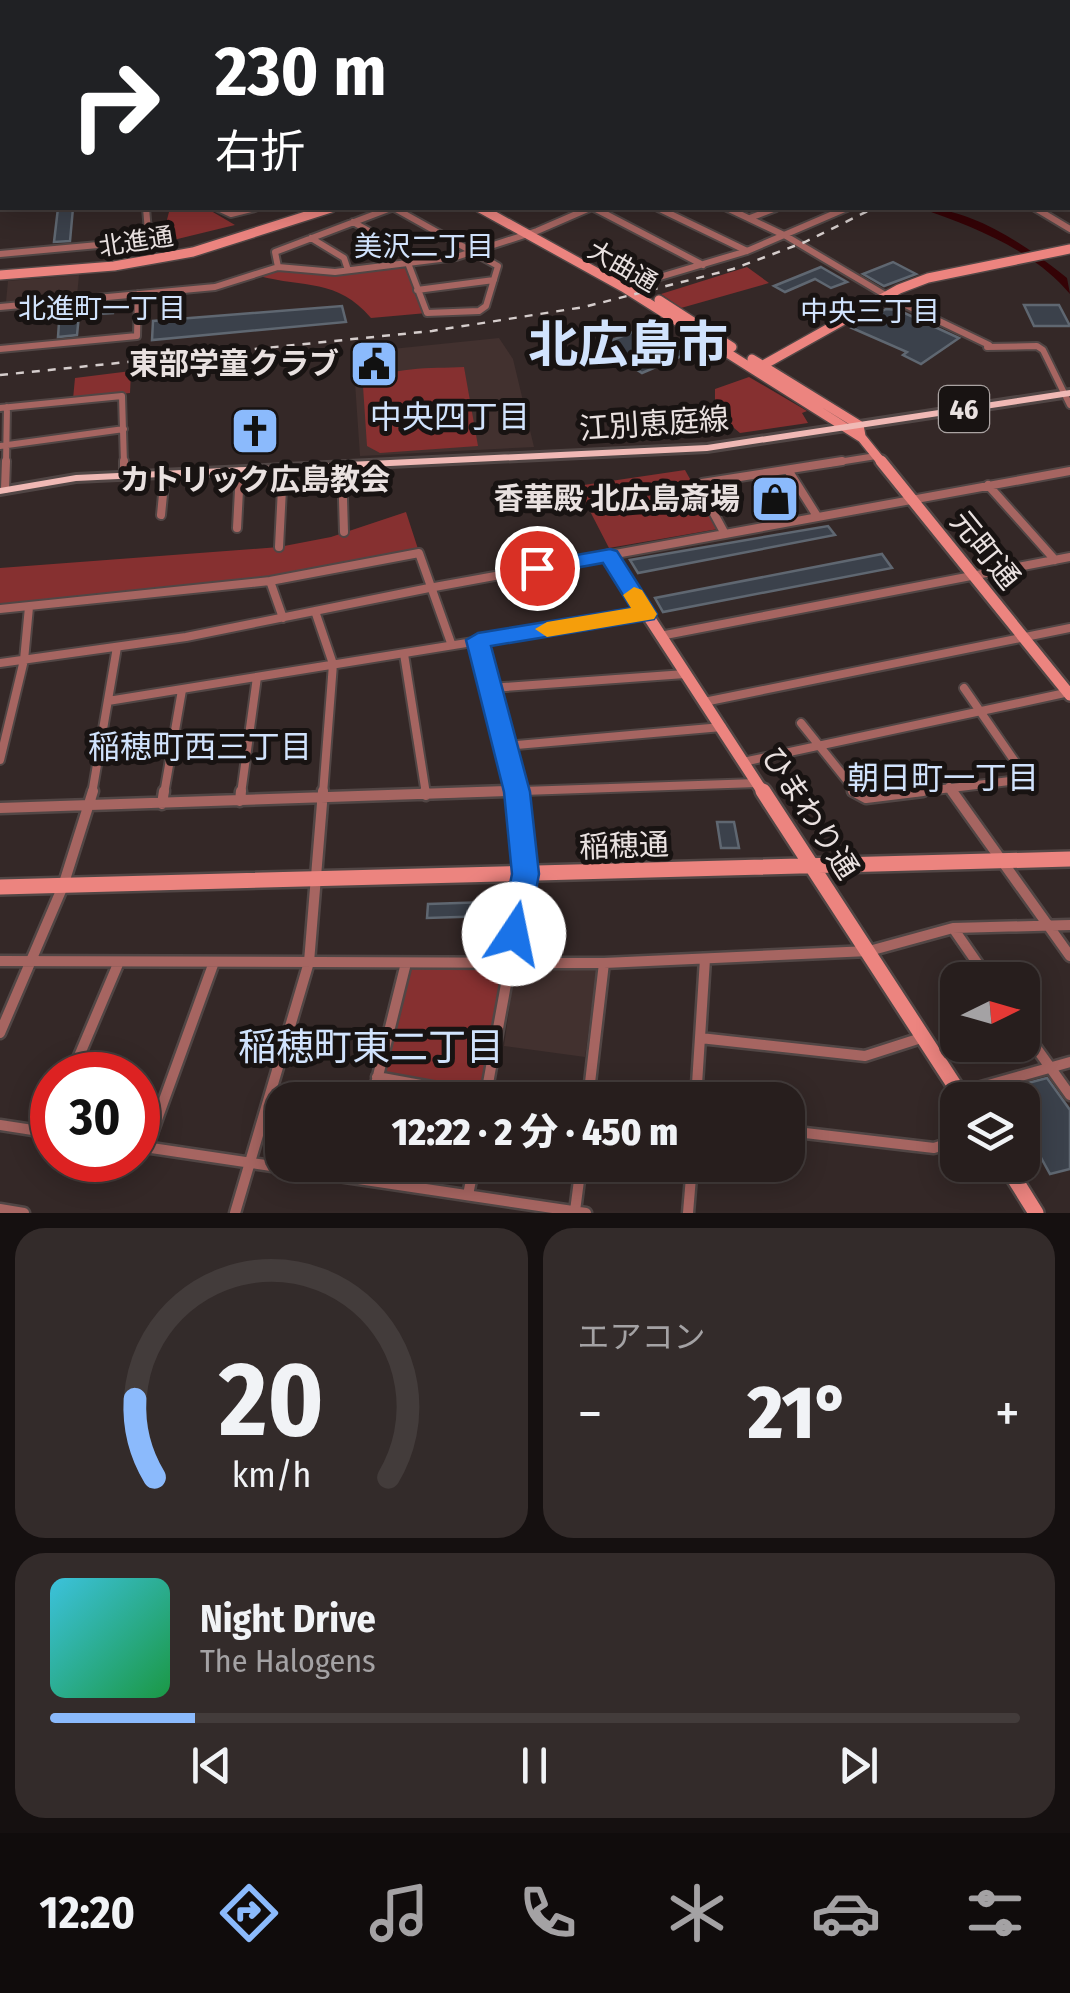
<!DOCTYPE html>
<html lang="ja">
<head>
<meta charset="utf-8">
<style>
  :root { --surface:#271e1d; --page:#332b2a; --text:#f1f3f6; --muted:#a4a2a4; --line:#433c3b; --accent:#8bbafc }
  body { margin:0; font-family:"Fira Sans Condensed","Noto Sans JP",sans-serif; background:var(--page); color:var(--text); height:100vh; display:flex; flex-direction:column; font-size:38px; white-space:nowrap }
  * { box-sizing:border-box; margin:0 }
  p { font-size:32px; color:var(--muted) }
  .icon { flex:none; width:55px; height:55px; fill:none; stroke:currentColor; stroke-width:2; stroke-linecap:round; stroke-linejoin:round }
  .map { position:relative; height:1213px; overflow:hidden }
  .drawer { display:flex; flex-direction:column; gap:15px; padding:15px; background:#151010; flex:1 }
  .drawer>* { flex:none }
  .banner { position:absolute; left:0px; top:0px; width:1070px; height:210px; box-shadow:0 5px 25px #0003,0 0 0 2px var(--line); background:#202124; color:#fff; overflow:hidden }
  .needle { width:65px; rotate:85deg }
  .tools { position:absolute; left:940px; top:962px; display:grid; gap:20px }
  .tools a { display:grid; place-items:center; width:100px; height:100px; border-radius:20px; background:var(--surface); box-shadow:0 5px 25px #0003,0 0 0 2px var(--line); font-size:50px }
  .speed { position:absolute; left:30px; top:1052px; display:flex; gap:20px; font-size:50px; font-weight:700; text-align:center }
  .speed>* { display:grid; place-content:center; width:130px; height:130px; border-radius:50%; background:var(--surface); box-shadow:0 5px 25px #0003,0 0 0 2px var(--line); line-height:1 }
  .speed .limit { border:15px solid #d22; background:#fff; color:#111 }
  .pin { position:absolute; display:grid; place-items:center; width:85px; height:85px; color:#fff; margin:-42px; border:5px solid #fff; border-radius:50%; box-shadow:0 2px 10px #0007 }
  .me { position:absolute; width:110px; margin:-55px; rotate:11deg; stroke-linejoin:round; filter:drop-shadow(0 0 8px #0008) }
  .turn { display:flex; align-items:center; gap:35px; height:210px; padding:0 50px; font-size:45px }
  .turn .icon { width:130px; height:130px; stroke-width:2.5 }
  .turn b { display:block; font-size:70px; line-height:85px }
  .big { font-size:75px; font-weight:800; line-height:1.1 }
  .drawer .card { flex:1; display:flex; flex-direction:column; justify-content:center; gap:15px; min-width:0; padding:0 35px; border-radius:30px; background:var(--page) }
  .drawer .dial { align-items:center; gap:0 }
  .dial svg { height:260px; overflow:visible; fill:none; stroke:var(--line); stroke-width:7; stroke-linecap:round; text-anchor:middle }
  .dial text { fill:var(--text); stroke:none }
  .song { display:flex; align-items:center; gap:30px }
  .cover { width:120px; height:120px; border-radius:15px; background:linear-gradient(135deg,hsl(190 70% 55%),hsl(140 70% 35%)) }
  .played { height:10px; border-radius:5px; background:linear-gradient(90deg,var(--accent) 15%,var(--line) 15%) }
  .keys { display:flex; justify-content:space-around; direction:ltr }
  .heat { display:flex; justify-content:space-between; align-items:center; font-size:55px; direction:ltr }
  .drawer .tiles { flex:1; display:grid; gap:15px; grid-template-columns:1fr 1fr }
  .card:last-child { grid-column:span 2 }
  .trip { position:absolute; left:265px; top:1082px; width:540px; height:100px; border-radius:30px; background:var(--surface); box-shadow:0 5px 25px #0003,0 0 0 2px var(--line); font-weight:800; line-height:100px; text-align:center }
  .menu { display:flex; height:160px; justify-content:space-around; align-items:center; background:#100c0c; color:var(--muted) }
  .menu .icon { width:70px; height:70px }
  .menu .on { color:var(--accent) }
  .menu b { font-size:45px; color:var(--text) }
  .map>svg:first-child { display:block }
</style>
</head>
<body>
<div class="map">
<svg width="1070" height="1213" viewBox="0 0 1070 1213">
  <rect width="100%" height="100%" fill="#342827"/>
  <path fill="#42312f" d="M79,275L77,296L6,302L8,281Z
    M499,338L513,359L534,447L360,456L353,353Z
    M515,968H597L585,1057L504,1046Z"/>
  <path fill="#863030" d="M170,208H206L235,225L161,243Z
    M406,263L427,313L371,318C337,278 304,288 259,276L278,267L335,272Z
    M747,267L769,283L681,308L661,294Z
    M464,367L478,446L380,453L367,446L363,386C390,365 430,369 464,367Z
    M131,371L130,393L73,399L75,378Z
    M749,377L807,411L802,413L808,423L740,433L715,412V389Z
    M685,470L718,529L609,548L577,486Z
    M406,512L419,552L270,581L0,609V568L279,547L331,537Z
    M406,963H509L486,1097L377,1077Z"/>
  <path fill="#340306" d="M920,208C973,208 1027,246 1067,278L1070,294C1032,249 974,227 920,208Z"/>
  <path fill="#3b414b" stroke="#5f6771" stroke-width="2.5" d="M58,208H73L70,241L54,242Z
    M893,262L916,274L884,286L863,274Z
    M821,267L847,282L831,288L815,279L785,292L774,286Z
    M114,304L113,313L79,315L77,335L58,337L60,308Z
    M1024,305H1059L1070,326H1034Z
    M342,306L346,322L152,340L153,321Z
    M886,309L898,310L959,338L921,364L903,355L907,352L852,328Z
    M649,326L691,352L642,373L599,345Z
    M828,526L835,535L638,573L630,560Z
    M882,554L892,568L663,612L655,598Z
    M717,822H734L739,848H721Z
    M489,902L490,916L427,918L428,904Z
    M1047,1078L1070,1110V1169L1050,1174L1022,1123V1100H1015L1009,1088Z"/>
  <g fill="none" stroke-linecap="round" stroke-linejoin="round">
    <g stroke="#514645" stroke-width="8">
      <path id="street-far3" d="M533,2L537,0"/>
    </g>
    <g stroke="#514645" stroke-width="10">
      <path id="street-far2" d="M218,208L231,214L255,208
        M594,208L703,265
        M658,208L747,251
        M727,208L786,236L887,296L989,345
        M1035,208L1070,229
        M750,218L776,208
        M353,222L403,250L427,313L479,311L486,306L498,266L394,208
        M311,238L344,258L348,270
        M0,254L120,243L148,231L146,208
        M278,267L275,252L391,208
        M633,285L747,251L847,208
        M417,290L494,280
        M0,307L215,287L278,267L335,272L456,257L537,231L590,208
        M987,347L1037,346L1043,350L1070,405
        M0,349L137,336L138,294
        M0,408L122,396L124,464
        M0,446L124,429
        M6,464L7,407
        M826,464L876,456"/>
    </g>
    <g stroke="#514645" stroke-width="12">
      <path id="street-far1" d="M124,461V476
        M342,467L344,532
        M788,470L817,516
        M988,485L1055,560
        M5,489L6,461
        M161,515L165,474
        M237,528L240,471
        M725,534L700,488L702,483L842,461
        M279,547L283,469
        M270,581L283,618
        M0,609L270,581L419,553L451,643
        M315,611L333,664L323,794
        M660,636L1070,557
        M478,641L517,794
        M404,654L426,794
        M0,663L186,637L429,588L1070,471
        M491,688L685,674
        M108,701L646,614
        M704,702L1070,628
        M801,723L858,794
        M505,746L722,727
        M0,760L24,660L29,607
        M743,762L1070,692
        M949,787L954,794
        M92,794L117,647
        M164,794L182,690
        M241,794L257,677
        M431,794L757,783
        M902,794L1027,779L964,688"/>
    </g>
    <g stroke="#514645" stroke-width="15">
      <path id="street" d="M425,791L426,795
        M853,791L866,798L923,791
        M952,791L1070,956
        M240,801L241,791
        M162,804L164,791
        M0,808L507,791
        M953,928L989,980
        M0,961L604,963L869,951L953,928L1070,925
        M1022,1028L1070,1095
        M0,1033L63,886L93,791
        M700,1038L865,1056L921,1038
        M71,1075L118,964
        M377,1077L486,1097
        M960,1093L1070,1062
        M372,1100L406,963
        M485,1100L526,874L517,791
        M588,1100L604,963
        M696,1100L705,959
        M0,1125L52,1133
        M788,1131L934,1148L958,1140
        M138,1146L586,1213
        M147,1147L214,962
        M468,1195L474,1165
        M0,1209L24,1213
        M575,1211L581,1165
        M235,1213L309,962L323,791
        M688,1213L692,1165"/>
    </g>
    <g stroke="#514645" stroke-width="12">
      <path id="secondary-far2" d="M480,208L623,287L862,438L883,464
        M0,275L114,266L193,252L331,208
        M659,300L732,347
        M752,359L859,425L861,436
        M758,368L899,289L928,278L1070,249"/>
    </g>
    <g stroke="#514645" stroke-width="16">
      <path id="secondary-far1" d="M881,461L1070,695
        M609,556L764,794"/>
    </g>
    <g stroke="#514645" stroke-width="20">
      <path id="secondary" d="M763,791L964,1100
        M0,887L1070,859
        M1006,1165L1036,1213"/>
    </g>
    <g stroke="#514645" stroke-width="6">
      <path id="primary" d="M1070,390V396L707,451L76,481L0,494V488L76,475L707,445Z"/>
    </g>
    <use href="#street-far3" stroke="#a66561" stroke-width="5"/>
    <use href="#street-far2" stroke="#a66561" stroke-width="6"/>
    <use href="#street-far1" stroke="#a66561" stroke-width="8"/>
    <use href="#street" stroke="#a66561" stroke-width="10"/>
    <use href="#secondary-far2" stroke="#ec847f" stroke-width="9"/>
    <use href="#secondary-far1" stroke="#ec847f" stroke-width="11"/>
    <use href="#secondary" stroke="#ec847f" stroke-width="15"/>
    <use href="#primary" fill="#f0b9b5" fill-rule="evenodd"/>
    <path stroke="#d5cdcc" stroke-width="2.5" stroke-dasharray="8 8" stroke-linecap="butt" d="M0,375L432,331L584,307L733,269L805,242L874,208"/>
  </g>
  <path fill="#1a73e8" stroke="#114b97" stroke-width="2.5" d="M610,549L617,551L657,614L654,619L491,646L530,792L539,874L528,934L524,941L514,945L504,941L500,934L512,874L504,792L466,640L478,633L631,608L603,563L537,575L526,568L537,562Z"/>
  <path fill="#f59e0b" d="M634,587L642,590L657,614L654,619L547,637L535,629L547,622L631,608L623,595Z"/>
  <defs>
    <g id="civic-square" transform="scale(2.5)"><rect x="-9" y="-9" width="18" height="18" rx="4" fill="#8bbafc" stroke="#181312"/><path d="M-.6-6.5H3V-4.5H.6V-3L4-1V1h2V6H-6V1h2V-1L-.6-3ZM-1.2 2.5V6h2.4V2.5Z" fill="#111"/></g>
    <g id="church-square" transform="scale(2.5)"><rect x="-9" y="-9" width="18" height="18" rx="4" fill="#8bbafc" stroke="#181312"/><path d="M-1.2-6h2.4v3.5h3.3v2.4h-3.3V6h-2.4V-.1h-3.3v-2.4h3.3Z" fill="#111"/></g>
    <g id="shop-square" transform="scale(2.5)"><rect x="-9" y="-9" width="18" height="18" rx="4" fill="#8bbafc" stroke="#181312"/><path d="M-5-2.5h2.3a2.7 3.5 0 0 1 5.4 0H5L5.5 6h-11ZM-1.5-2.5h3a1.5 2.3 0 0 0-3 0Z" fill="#111"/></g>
  </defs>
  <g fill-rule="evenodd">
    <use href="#civic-square" x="374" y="364"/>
    <use href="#church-square" x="255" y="431"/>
    <use href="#shop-square" x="775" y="499"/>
  </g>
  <g text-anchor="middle" stroke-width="10" stroke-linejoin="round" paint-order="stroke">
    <g font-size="25" fill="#e9e1e0" stroke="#181312">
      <text transform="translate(136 241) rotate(-9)" y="9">北進通</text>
      <text transform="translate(623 266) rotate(30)" y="9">大曲通</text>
    </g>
    <g font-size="28" fill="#d1e3fd" stroke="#181312">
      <text x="424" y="256">美沢二丁目</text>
      <text x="102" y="318">北進町一丁目</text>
      <text x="870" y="321">中央三丁目</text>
    </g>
    <rect fill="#181312" stroke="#aaa3a2" stroke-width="2.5" x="939" y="386" width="50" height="46" rx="8"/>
    <g font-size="28" font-weight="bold" fill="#e9e1e0">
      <text x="964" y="419">46</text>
    </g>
    <g font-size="30" font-weight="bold" fill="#e9e1e0" stroke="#181312" text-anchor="end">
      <text x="339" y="374">東部学童クラブ</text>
      <text x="255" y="490" text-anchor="middle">カトリック広島教会</text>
      <text x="740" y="509">香華殿 北広島斎場</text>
    </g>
    <g font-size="30" fill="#e9e1e0" stroke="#181312">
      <text transform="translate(654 424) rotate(-4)" y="10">江別恵庭線</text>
      <text transform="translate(985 550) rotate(51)" y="10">元町通</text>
      <text transform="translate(810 813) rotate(57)" y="10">ひまわり通</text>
      <text transform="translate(624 846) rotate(-2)" y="10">稲穂通</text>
    </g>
    <g font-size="32" fill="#d1e3fd" stroke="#181312">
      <text x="450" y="428">中央四丁目</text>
      <text x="200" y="758">稲穂町西三丁目</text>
      <text x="943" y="789">朝日町一丁目</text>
    </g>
    <g font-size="38" fill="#d1e3fd" stroke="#181312">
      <text x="371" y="1060">稲穂町東二丁目</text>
    </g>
    <g font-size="50" font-weight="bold" fill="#d1e3fd" stroke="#181312">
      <text x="628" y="362">北広島市</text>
    </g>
  </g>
</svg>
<div class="tools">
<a><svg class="needle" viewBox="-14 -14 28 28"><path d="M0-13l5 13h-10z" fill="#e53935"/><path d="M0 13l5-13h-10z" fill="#a4a2a4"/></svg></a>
<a><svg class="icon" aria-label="layers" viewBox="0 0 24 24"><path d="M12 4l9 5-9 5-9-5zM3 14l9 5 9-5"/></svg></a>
</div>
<div class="speed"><div class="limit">30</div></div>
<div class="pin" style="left:537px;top:568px;background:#d93025"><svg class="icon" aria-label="arrive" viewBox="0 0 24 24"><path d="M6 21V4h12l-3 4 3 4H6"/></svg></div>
<svg class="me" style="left:514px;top:934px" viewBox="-20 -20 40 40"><circle r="19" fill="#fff"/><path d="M0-13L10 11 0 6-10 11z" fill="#1a73e8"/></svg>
<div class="trip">12:22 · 2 分 · 450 m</div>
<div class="banner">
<div class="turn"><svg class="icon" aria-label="right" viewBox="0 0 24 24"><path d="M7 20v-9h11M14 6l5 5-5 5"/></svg><div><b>230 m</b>右折</div></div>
</div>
</div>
<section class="drawer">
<div class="tiles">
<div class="card dial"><svg viewBox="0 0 100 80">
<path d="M14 69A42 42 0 1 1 86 69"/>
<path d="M14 69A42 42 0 0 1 8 45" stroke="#8bbafc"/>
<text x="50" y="56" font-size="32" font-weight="700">20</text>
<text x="50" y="72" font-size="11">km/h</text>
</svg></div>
<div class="card"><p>エアコン</p>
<div class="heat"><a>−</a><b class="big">21°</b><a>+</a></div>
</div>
<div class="card">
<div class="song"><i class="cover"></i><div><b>Night Drive</b><p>The Halogens</p></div></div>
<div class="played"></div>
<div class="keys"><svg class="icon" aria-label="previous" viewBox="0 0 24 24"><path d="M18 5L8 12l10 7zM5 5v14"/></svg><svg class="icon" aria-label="pause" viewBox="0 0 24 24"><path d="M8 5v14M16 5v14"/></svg><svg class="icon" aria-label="next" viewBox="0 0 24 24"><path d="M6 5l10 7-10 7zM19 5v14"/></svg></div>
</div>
</div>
</section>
<nav class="menu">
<b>12:20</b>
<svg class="icon on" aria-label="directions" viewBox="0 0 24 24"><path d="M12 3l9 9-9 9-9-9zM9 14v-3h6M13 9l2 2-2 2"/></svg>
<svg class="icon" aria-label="music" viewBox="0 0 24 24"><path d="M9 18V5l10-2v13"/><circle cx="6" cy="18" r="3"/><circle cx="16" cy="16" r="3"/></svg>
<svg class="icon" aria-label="phone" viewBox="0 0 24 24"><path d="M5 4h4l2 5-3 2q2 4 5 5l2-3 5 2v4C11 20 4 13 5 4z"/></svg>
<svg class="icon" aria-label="climate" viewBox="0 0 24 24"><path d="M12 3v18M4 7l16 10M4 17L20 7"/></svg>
<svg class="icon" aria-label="car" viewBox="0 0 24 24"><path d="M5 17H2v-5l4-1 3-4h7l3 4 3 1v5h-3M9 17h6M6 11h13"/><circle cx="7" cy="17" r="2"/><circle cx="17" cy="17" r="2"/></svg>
<svg class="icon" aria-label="filters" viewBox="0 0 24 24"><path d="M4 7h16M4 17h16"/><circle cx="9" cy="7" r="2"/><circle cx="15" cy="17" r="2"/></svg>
</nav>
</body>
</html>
